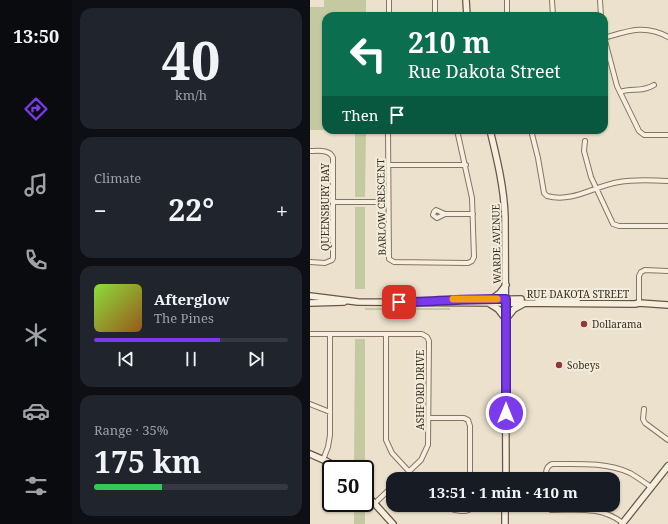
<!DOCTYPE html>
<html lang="en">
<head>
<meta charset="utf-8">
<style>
  :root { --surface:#171b24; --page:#20242c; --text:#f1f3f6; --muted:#9ea1a6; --line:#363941; --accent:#7c3aed }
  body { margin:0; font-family:"Noto Serif",serif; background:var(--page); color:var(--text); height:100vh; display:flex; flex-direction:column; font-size:15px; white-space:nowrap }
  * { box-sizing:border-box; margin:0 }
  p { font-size:13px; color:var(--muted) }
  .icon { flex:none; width:22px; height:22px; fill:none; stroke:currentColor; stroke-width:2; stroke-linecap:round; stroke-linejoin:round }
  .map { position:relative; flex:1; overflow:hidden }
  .sheet { display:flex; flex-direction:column; gap:8px; padding:8px; background:#0d0f14; width:238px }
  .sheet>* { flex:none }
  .hud { position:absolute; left:12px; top:12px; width:286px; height:122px; border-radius:12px; box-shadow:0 1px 3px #0004; background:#0b6e4f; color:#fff; overflow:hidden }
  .speed { position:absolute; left:12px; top:460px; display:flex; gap:8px; font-size:20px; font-weight:700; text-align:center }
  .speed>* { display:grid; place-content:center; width:52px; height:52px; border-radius:50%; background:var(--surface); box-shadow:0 1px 3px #0004; line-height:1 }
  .speed .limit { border:2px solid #111; border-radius:6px; background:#fff; color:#111 }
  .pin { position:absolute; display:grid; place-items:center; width:34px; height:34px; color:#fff; margin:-17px; border-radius:8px; box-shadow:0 2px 6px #0006 }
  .me { position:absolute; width:44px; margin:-22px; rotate:0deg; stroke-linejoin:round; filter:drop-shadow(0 0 3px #0008) }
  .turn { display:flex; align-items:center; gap:14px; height:84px; padding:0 20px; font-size:18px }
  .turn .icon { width:52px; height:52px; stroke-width:2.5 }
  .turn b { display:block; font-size:28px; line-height:34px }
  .then { display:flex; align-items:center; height:38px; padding:0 20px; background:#0003; gap:8px; font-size:15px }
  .big { font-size:30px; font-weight:700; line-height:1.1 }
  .sheet .card { flex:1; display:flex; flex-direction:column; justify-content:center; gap:6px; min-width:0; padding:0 14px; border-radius:12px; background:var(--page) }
  .sheet .dial { align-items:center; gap:0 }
  .dial b { font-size:52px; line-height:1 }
  .song { display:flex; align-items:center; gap:12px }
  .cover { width:48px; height:48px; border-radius:6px; background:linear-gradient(135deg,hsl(90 70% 55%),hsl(30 70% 35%)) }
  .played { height:4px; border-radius:2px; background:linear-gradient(90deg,var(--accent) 65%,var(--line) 65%) }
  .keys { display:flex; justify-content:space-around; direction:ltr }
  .heat { display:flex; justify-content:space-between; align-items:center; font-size:22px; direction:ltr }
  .charge { height:6px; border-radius:3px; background:linear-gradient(90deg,#34c759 35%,var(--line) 0) }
  .trip { position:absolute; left:76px; top:472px; width:234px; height:40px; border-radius:12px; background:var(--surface); box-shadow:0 1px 3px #0004; font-weight:700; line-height:40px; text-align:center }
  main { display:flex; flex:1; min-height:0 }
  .tabs { display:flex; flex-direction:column; width:72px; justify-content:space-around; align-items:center; background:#090b0e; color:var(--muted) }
  .tabs .icon { width:28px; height:28px }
  .tabs .active { color:var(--accent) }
  .tabs b { font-size:18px; color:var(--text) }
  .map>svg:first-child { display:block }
</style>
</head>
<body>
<main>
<nav class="tabs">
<b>13:50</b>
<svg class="icon active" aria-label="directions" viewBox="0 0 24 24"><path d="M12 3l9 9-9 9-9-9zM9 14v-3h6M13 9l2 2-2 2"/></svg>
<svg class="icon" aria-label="music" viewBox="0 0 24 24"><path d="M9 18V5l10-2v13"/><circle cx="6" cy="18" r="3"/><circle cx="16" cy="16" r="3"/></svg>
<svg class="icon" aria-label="phone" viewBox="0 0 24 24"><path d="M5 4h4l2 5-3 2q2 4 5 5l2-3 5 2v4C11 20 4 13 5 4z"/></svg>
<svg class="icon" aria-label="climate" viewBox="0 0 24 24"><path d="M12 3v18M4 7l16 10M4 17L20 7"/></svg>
<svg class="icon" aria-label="car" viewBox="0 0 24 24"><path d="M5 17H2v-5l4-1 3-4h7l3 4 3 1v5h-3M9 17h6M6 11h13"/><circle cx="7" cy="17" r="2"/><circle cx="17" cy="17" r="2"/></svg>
<svg class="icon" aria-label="filters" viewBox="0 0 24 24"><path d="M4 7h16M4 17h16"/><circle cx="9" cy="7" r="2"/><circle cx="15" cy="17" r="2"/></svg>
</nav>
<section class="sheet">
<div class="card dial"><b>40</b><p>km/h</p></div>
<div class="card"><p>Climate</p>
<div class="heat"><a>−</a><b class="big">22°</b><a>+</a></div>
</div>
<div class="card">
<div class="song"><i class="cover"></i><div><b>Afterglow</b><p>The Pines</p></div></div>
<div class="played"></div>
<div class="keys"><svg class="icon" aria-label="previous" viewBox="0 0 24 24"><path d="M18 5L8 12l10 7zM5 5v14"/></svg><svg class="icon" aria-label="pause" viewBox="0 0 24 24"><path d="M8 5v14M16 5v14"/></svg><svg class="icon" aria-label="next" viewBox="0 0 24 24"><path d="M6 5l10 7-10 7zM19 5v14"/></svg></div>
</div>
<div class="card"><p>Range · 35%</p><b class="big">175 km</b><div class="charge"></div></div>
</section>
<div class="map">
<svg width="358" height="524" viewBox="0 0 358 524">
  <rect width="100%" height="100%" fill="#ebe1cc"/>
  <path fill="#c5c9a1" d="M14,0H56V16H16V130H0V7H14Z
    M45,130H56L55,197H45Z
    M45,207H55V289H45Z
    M55,308H140V310H55Z
    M45,339H55V484V469H44Z
    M44,503H55V524H44Z"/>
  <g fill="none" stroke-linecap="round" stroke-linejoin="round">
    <g stroke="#877462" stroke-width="6">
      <path id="street" d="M79,0V16
        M125,0V16
        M197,0V16
        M242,0L243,16
        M290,0L291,16
        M294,37L307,86L329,131L334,135H358
        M294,38C318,31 335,24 358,37
        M310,92C322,87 331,93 344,85
        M78,130L79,259L84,262L158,263L162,261L164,257L162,198L147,130
        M221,130L228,158L234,193L237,196C263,203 284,186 309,182C325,179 342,180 358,181
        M275,141L274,151L281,177L303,224L309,226H358
        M0,151C8,151 20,149 23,158V258L22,260L15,263L0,262
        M78,165H156
        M23,202H78
        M135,214L127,218L123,215L124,212L126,210L135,214H163
        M329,303V276L331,272L335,270L358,271
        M0,334H112L117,337L119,341L118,445L111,460L91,479
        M76,334V440L82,453L106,479
        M0,404L20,412
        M334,409L333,419L335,423L358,440
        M118,418H154L158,420L160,426V479
        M13,460L18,447L20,435V334
        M236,479C236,473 235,467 242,464C268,464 296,462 320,473C327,477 334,482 341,487
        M64,504L83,486
        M132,505C139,509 151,513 159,510L160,505
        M236,505L239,509L241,510C267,510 291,506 313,523"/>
    </g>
    <g stroke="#695644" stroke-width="8">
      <path id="secondary" d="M156,0L157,16
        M180,130C187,159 194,187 195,217L196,479
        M0,296L48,302L325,304L329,303L358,305
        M182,299L190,293L196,285
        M228,299L267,300
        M136,300L211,299
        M0,303L34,302
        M180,304L188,309L195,318
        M196,319L204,309L213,304
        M0,454L16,461L30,469
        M55,493L83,524
        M195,524V505
        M312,524L358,466"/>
    </g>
    <use href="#street" stroke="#f6efdf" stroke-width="4"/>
    <use href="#secondary" stroke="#f6efdf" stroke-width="5.5"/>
  </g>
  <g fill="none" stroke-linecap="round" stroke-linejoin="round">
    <g stroke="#51269a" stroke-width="10">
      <path id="route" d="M89,302C125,302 160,298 196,299V413"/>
    </g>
    <use href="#route" stroke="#7c3aed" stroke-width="7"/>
    <path stroke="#f59e0b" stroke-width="7" d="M143,299H187"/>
  </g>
  <g fill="#90383a" stroke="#f3ecdb" stroke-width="1.5">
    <circle cx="274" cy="324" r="4"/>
    <circle cx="249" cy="365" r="4"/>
  </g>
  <g text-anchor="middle" stroke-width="4" stroke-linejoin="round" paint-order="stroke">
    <g font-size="10" fill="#392d23" stroke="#f3ecdb">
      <text transform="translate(15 207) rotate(-90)" y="4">QUEENSBURY BAY</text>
      <text transform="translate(71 207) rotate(-91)" y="4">BARLOW CRESCENT</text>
      <text transform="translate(186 244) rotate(-91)" y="4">WARDE AVENUE</text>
      <text x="268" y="298">RUE DAKOTA STREET</text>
      <text transform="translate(110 390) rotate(-90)" y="4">ASHFORD DRIVE</text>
    </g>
    <g font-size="10" fill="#392d23" stroke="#f3ecdb" text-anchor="start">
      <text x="282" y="328">Dollarama</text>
      <text x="257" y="369">Sobeys</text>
    </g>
  </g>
</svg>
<div class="speed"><div class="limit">50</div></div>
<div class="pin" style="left:89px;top:302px;background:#d93025"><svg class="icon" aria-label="arrive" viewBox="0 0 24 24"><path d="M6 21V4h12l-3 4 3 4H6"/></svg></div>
<svg class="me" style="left:196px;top:413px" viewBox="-20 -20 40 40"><circle r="17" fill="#7c3aed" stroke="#fff" stroke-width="3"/><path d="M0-11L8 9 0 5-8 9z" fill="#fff"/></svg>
<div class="trip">13:51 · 1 min · 410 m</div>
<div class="hud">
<div class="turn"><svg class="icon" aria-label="left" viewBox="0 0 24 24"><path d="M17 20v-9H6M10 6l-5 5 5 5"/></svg><div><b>210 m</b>Rue Dakota Street</div></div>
<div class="then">Then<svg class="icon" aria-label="arrive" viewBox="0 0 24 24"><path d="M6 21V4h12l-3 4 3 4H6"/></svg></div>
</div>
</div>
</main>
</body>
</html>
